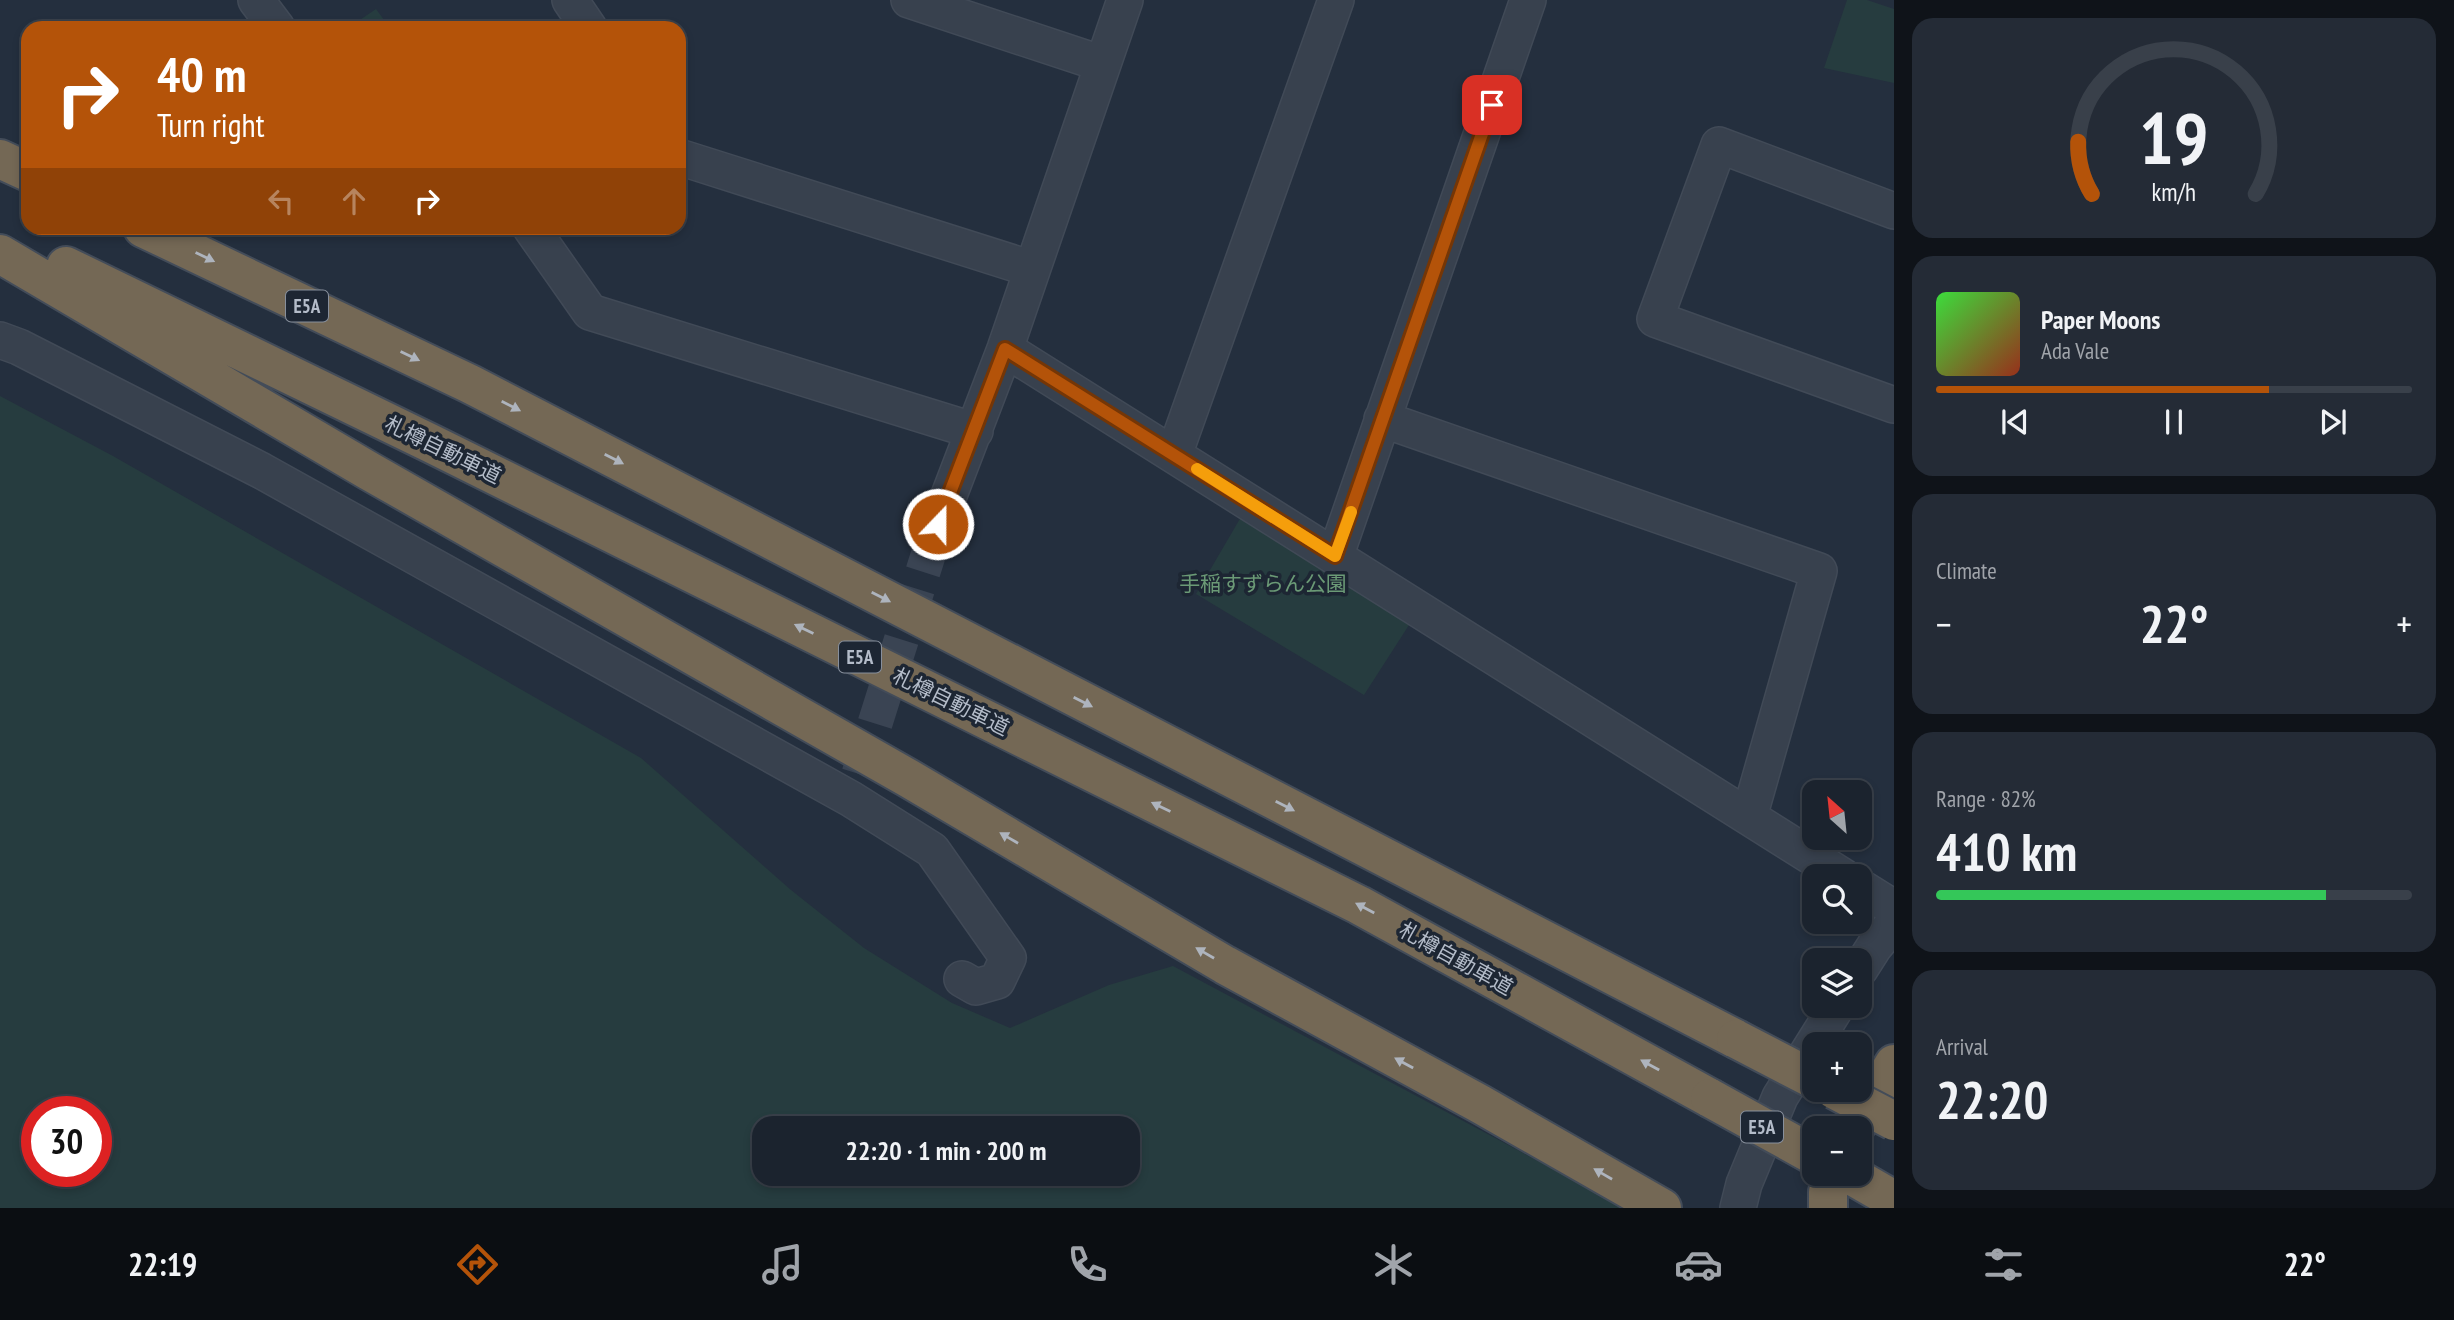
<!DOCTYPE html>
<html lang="en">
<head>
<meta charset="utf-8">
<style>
  :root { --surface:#1b232e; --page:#242b36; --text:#f1f3f6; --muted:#a0a4aa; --line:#39404a; --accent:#b45309 }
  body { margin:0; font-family:"PT Sans Narrow","Noto Sans JP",sans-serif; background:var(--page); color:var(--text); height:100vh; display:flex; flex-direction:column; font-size:26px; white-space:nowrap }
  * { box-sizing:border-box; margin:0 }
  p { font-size:23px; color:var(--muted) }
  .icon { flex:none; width:38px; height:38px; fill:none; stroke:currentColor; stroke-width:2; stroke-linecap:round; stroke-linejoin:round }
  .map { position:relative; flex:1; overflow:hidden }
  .panel { display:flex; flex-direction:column; gap:18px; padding:18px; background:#0f1319; width:560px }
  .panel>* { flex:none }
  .banner { position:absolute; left:21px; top:21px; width:665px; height:214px; border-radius:21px; box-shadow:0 4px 10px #0003,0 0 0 2px var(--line); background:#b45309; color:#fff; overflow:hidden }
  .needle { width:46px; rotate:333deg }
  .tools { position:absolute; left:1802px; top:780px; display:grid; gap:14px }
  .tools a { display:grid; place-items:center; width:70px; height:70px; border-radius:14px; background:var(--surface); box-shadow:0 4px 10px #0003,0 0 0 2px var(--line); font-size:35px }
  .speed { position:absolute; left:21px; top:1096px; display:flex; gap:14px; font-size:35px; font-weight:700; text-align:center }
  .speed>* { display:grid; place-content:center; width:91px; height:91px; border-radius:50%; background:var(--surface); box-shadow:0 4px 10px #0003,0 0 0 2px var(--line); line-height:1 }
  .speed .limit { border:10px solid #d22; background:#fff; color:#111 }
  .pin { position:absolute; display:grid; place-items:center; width:60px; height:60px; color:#fff; margin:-30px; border-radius:14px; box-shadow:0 4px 10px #0006 }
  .me { position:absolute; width:77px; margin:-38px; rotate:22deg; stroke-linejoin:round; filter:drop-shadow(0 0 5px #0008) }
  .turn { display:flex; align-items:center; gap:24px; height:147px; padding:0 21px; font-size:32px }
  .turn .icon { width:91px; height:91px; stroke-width:2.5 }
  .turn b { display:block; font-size:49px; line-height:60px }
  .lanes { display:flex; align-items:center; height:66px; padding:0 21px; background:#0003; justify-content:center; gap:35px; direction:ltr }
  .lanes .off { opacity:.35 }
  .big { font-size:52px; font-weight:700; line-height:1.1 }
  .panel .tile { flex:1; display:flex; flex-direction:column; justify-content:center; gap:10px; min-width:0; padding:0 24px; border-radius:21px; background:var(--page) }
  .panel .dial { align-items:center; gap:0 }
  .dial svg { height:182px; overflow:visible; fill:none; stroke:var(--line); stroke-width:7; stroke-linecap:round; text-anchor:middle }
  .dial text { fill:var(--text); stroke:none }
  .song { display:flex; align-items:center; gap:21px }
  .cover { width:84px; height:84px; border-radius:10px; background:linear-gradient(135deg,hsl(120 70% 55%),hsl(10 70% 35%)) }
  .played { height:7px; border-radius:4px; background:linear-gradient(90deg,var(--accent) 70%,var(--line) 70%) }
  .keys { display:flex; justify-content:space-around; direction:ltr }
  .heat { display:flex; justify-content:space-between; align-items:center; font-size:38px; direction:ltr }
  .charge { height:10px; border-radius:5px; background:linear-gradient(90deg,#34c759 82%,var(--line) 0) }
  .trip { position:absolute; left:752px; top:1116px; width:388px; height:70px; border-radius:21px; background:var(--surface); box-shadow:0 4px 10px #0003,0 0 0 2px var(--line); font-weight:700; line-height:70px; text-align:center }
  .menu { display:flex; height:112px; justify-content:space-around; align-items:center; background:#0b0e12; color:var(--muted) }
  .menu .icon { width:49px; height:49px }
  .menu .on { color:var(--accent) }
  .menu b { font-size:32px; color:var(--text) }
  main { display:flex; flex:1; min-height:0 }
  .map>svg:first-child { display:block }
</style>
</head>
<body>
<main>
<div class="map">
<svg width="1894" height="1208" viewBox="0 0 1894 1208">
  <rect width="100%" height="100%" fill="#242f3e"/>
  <path fill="#263c3f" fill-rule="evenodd" d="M1847,0H1867L1894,9V83L1824,68Z
    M376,9L390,28H348Z
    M0,396L113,456L641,758L791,890L864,948L952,1003L1010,1028L1109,985L1173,966L1626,1208H0ZM37,1111H96V1171H37ZM765,1129H1129V1174H765Z
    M1241,517L1409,625L1364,695L1196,594Z"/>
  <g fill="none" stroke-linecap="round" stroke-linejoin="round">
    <path stroke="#3a4453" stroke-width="35" stroke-dasharray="35 18" stroke-linecap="butt" d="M859,774L938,524"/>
    <g stroke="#414a57" stroke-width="38">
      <path id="minor" d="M256,0L277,28
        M570,0L589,28
        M909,0L1103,64
        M679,157L1032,269
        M1894,211L1719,145L1655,319L1894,405
        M531,228L590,312L975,431
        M0,340L19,347L262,471L851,799L932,850L1008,958L997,981L976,987L962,979
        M1005,349L1844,877
        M1382,419L1819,571L1749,817
        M1174,455L1336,0
        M938,524L1005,349L1125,0
        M1335,557L1528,0
        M1860,887L1894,908
        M1860,969L1874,947L1894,923
        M1738,1208L1744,1184L1780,1097L1837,1006"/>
    </g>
    <g stroke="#434c59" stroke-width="42">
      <path id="highway" d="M0,159L28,172
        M143,228L470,384L1736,1039
        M0,254L369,471L908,778L1225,965L1480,1104L1662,1208
        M66,266L432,444L1359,905L1710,1098
        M1854,1129L1894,1064
        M1849,1174L1894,1200
        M1828,1208V1192L1834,1174"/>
    </g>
    <use href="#minor" stroke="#38414e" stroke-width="35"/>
    <use href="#highway" stroke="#746855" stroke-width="38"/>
    <g stroke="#434c59" stroke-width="42" stroke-linecap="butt">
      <path id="highway-bridge" d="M1736,1039L1815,1080
        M1835,1090L1894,1121
        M1710,1098L1815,1156"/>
    </g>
    <use href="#highway-bridge" stroke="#746855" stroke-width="38"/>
  </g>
  <defs><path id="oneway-solid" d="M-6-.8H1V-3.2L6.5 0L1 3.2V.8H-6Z" transform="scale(1.75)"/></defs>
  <g fill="#aeb4bd">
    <use href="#oneway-solid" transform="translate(205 257) rotate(26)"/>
    <use href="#oneway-solid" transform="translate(410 356) rotate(26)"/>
    <use href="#oneway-solid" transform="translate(511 406) rotate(27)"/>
    <use href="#oneway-solid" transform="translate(614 459) rotate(27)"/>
    <use href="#oneway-solid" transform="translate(881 597) rotate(27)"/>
    <use href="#oneway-solid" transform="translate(804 629) rotate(-154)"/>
    <use href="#oneway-solid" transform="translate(1083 702) rotate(27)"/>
    <use href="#oneway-solid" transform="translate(1285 806) rotate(27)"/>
    <use href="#oneway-solid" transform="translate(1161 807) rotate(-154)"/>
    <use href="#oneway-solid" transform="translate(1009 838) rotate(-150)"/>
    <use href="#oneway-solid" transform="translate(1365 908) rotate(-152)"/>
    <use href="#oneway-solid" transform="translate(1205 953) rotate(-150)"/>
    <use href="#oneway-solid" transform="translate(1404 1063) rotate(-151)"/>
    <use href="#oneway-solid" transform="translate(1650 1065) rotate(-151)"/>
    <use href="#oneway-solid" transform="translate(1603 1174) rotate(-150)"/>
  </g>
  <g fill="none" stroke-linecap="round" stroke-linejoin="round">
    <g stroke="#753606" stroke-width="18">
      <path id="route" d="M938,524L1005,349L1335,556L1492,105"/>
    </g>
    <use href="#route" stroke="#b45309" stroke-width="12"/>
    <path stroke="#f59e0b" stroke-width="12" d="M1197,469L1335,556L1351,512"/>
  </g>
  <g text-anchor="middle" stroke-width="7" stroke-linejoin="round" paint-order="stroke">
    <g fill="#1d2633" stroke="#878f9c" stroke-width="2">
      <rect x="286" y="290.5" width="42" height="31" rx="5"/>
      <rect x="839" y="641.5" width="42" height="31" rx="5"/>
      <rect x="1741" y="1111.5" width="42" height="31" rx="5"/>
    </g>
    <g font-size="19" font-weight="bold" fill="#b4bcc9">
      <text x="307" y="313">E5A</text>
      <text x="860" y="664">E5A</text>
      <text x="1762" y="1134">E5A</text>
    </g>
    <g font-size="21" fill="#b4bcc9" stroke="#1d2633">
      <text transform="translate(443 450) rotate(26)" y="7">札樽自動車道</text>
      <text transform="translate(951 702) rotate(26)" y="7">札樽自動車道</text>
      <text transform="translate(1456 959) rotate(29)" y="7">札樽自動車道</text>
    </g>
    <g font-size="21" fill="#6b9a76" stroke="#1d2633">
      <text x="1263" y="591">手稲すずらん公園</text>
    </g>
  </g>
</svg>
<div class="tools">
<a><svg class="needle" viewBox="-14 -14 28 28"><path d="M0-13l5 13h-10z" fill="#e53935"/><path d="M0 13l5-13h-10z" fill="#a0a4aa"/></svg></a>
<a><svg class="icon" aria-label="search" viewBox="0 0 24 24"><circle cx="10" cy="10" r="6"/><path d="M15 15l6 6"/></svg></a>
<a><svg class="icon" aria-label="layers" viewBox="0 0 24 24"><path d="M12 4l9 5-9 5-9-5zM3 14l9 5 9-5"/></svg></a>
<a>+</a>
<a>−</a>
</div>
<div class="speed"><div class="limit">30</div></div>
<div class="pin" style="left:1492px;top:105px;background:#d93025"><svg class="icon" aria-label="arrive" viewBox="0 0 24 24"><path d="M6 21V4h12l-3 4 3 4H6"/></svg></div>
<svg class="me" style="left:938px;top:524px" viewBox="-20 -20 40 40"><circle r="17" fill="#b45309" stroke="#fff" stroke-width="3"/><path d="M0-11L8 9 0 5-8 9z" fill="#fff"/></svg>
<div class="trip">22:20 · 1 min · 200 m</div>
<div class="banner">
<div class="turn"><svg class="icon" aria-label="right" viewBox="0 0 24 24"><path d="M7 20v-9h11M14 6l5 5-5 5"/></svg><div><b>40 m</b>Turn right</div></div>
<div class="lanes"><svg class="icon off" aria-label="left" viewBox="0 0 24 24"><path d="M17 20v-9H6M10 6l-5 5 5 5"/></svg><svg class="icon off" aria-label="ahead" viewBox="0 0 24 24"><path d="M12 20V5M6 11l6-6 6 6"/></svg><svg class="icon" aria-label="right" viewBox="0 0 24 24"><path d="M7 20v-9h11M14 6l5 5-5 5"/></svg></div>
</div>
</div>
<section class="panel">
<div class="tile dial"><svg viewBox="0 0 100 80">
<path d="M14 69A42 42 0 1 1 86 69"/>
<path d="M14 69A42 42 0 0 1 8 46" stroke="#b45309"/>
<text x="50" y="56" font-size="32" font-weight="700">19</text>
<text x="50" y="72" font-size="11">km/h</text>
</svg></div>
<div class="tile">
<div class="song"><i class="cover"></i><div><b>Paper Moons</b><p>Ada Vale</p></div></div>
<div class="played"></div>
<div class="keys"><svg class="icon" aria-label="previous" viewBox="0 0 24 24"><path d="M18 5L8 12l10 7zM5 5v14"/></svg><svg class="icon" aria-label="pause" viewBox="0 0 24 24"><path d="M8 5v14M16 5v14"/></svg><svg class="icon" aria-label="next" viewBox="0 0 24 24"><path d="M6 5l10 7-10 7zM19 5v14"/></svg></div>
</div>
<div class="tile"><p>Climate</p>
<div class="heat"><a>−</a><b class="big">22°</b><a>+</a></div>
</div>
<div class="tile"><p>Range · 82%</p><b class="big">410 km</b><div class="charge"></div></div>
<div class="tile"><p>Arrival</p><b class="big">22:20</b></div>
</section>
</main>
<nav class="menu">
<b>22:19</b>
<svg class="icon on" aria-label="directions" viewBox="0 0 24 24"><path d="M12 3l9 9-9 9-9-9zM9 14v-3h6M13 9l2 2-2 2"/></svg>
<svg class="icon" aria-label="music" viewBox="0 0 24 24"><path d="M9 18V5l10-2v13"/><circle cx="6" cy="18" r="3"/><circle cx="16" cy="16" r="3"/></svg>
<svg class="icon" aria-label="phone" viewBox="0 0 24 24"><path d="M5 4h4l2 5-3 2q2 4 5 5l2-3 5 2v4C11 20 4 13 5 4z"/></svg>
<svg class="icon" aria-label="climate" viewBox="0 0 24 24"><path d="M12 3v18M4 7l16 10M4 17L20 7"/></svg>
<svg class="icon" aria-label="car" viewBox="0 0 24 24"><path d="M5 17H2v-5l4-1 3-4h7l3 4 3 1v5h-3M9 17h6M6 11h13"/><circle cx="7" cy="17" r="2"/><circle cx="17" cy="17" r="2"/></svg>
<svg class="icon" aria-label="filters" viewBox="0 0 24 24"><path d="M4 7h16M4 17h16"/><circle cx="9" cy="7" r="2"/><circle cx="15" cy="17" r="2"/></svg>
<b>22°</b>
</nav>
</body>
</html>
